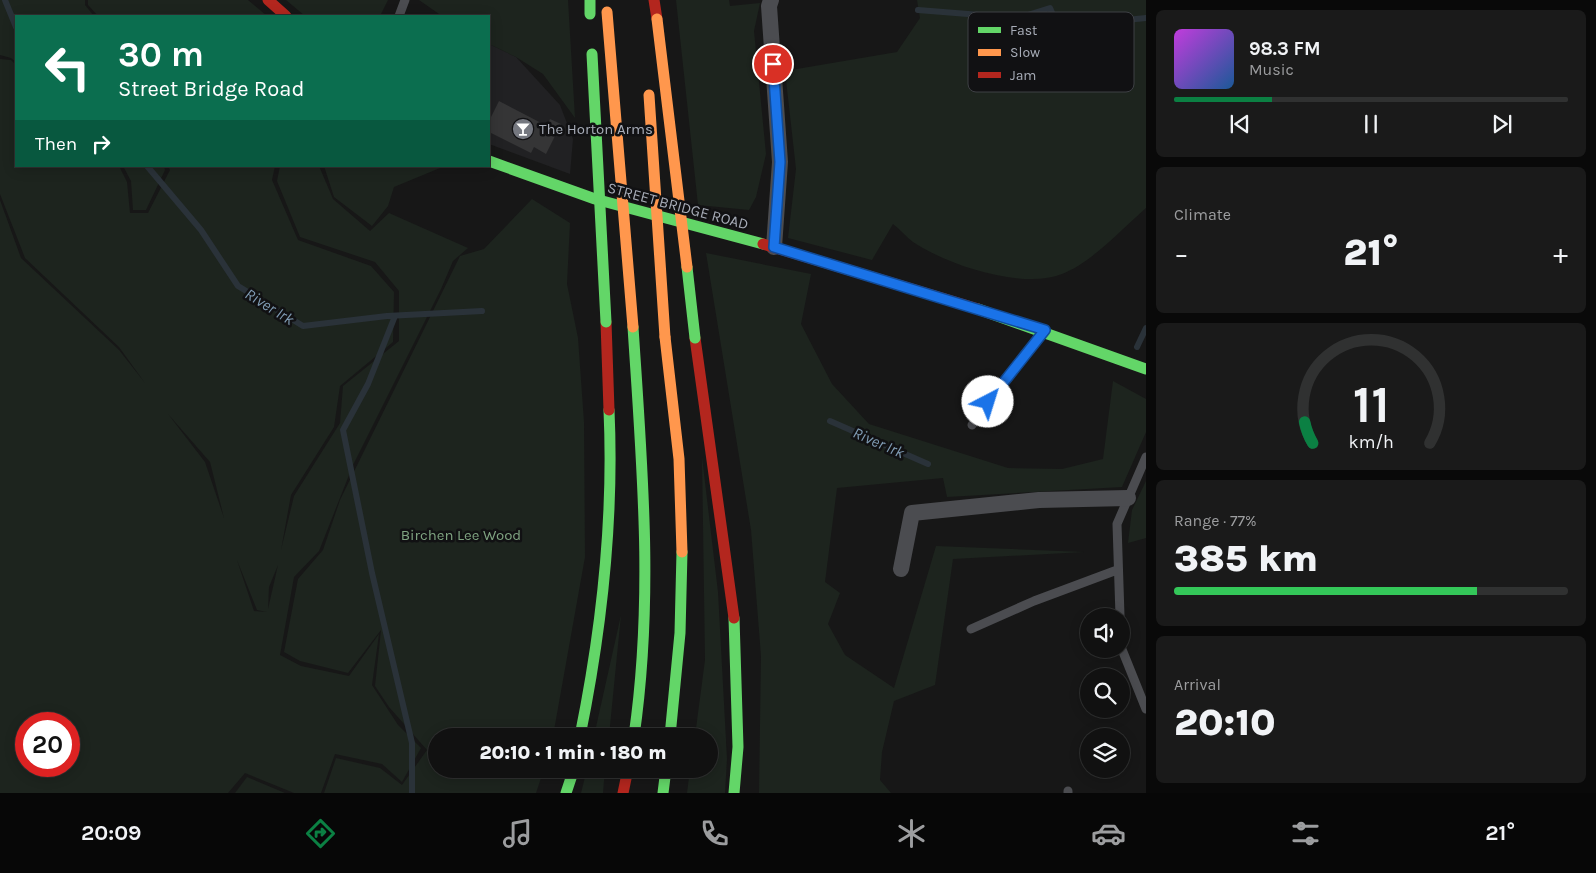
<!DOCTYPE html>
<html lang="en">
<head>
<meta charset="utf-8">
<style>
  :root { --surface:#111; --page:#1a1a1a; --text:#f1f3f6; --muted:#9c9d9f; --line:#303131; --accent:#0b8043 }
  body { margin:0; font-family:Karla,sans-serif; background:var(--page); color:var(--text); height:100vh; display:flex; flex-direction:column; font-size:19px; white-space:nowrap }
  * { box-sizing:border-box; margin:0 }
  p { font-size:16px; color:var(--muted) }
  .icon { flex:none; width:28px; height:28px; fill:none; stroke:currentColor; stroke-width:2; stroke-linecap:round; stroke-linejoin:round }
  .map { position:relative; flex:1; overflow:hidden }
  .side { display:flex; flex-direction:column; gap:10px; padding:10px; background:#090909; width:450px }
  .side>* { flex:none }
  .guide { position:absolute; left:15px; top:15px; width:475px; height:152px; border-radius:0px; box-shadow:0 2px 12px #0003,0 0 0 1px var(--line); background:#0b6e4f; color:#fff; overflow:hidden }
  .buttons { position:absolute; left:1080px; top:608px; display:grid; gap:10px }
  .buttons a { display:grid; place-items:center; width:50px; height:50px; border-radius:50%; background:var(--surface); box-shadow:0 2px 12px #0003,0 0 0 1px var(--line); font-size:25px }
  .speed { position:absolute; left:15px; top:712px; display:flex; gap:10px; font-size:25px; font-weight:700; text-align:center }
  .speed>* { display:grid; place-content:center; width:65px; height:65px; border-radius:50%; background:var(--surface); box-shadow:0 2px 12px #0003,0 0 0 1px var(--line); line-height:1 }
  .speed .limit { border:8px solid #d22; background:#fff; color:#111 }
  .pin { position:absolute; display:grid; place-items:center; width:42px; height:42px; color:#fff; margin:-21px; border:2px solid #fff; border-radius:50%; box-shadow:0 1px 5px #0007 }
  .me { position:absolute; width:55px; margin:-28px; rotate:40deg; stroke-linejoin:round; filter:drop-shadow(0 0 4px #0008) }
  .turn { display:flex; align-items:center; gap:18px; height:105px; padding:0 20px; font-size:22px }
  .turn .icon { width:65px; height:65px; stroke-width:2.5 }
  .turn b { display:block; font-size:35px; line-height:42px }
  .then { display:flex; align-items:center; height:48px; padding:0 20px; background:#0003; gap:10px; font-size:19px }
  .big { font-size:38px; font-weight:800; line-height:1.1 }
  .side .tile { flex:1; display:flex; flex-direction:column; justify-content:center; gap:8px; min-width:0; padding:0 18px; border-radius:8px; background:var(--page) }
  .side .dial { align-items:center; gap:0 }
  .dial svg { height:130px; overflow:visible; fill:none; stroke:var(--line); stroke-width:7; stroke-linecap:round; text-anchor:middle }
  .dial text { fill:var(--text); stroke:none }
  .song { display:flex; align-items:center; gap:15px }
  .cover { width:60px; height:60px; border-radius:8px; background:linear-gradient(135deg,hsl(290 70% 55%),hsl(210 70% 35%)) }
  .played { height:5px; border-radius:2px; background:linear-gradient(90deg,var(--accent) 25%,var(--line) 25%) }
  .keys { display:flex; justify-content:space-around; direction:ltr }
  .heat { display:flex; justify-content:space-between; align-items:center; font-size:28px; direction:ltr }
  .charge { height:8px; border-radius:4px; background:linear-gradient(90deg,#34c759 77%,var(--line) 0) }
  .trip { position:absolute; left:428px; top:728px; width:290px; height:50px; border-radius:25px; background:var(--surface); box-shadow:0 2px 12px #0003,0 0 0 1px var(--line); font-weight:800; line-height:50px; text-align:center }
  .menu { display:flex; height:80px; justify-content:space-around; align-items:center; background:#070707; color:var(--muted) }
  .menu .icon { width:35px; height:35px }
  .menu .active { color:var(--accent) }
  .menu b { font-size:22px; color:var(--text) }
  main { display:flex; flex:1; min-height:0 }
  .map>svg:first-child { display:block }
</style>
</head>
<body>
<main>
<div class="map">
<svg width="1146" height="793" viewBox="0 0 1146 793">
  <rect width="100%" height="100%" fill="#171717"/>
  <path fill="#212123" d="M489,44L516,57L560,105L573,139L570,174L489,144Z"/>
  <path fill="#1d241e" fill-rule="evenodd" d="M0,0H85V5L94,16H16V62L11,58L0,55Z
    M88,0H248L267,16H98L88,5Z
    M286,0H388L380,16H305Z
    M419,0H568L575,118L543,74L516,57L489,44V16H442Z
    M676,0H729L730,6L760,3L754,31L766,154L756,197L749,210L698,205Z
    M917,0H1146V208C1122,229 1091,263 1062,274C1023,290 947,265 913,242C906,237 900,229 893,224L872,260L788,238L796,169L785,71L897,52L920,18Z
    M0,59L11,60L16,65V166H119L127,182L130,213H148L170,170L168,166H275L272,180L298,240L371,266L394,292L393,342L340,386L334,427L291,495L281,550L294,496L340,423L343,386L399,341V291L375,262L300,237L277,181L280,166H319L333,199L370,231L389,213L468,248L453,261L441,289L353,465L319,551L294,577L280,655L301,666L349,676L379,634L372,685L398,725L421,748L402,782L382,764L335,754L321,793H294L245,773L228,793H0V200L21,258L119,350L145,383L119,347L25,258L0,194ZM168,414L210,462L224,518L205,462ZM237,560L257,610L267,612L254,611ZM278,565L268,609L269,587ZM26,724H69V766H26Z
    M123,166H164L165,170L146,210H133L131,181Z
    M324,166H438L440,168L394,187L388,206L372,226L334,197Z
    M532,199L570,223L567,284L578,338L584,422L585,557L553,736H436V769H544L536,793H324L336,758L380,768L402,785L427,750L389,707L375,686L381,630L348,673L300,661L284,652L298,579L323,550L340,500L460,256L484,249Z
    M706,253L811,274L801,324L832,384L869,424L1008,468L1062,469L1103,459L1113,381L1146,399V432L1122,487L947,497L943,478L837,488L825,582L840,593L828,624L845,655L894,688L936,546L1084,552L953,559L935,685L894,701L882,752L880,780L891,793H759L761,656L751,530Z
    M702,457L718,592L727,759L725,793H687L690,769H709V736H695L705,660Z
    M1146,481V538L1128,543L1132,510Z
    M621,615L609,736H594Z
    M587,769H605L603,793H581Z
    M247,777L285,793H235Z"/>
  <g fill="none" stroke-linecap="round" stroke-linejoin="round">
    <path stroke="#2a3239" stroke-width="6" d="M5,0L16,27
      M918,10L1018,18L1050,8L1058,27L1146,18
      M147,166L201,230L238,286L303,326L387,316L482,311
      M395,316L368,384L343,430L372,573L412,743V793
      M1137,347L1146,328
      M830,421L928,464"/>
  </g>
  <path fill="#353536" d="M499,101L547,126L550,119L561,124L546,154L534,147L531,153L489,132V121Z"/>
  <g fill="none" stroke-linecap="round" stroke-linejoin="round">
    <path stroke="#4b4c50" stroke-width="9" d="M399,16L405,0
      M972,425L1043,332
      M1120,616L1117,524L1146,457
      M971,629L1034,601L1117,570
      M1121,647L1146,709
      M1068,791V793"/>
    <path stroke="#4b4c50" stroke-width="16" d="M771,0L769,6L780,162L774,247
      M901,569L912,513L1039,500L1128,498"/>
    <path stroke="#63d668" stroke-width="11" d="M590,0V14
      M489,161L595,199L763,244
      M978,309L1146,369
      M633,327C642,466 654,597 634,736
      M580,736C602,628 614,521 609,410
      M670,736L680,633L682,552
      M566,793L574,769
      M663,793L666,769
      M734,793L738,747L734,618"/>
    <path stroke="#ff974d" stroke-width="11" d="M665,337L679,459L682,552"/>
    <path stroke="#b3261e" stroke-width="11" d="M268,0L286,16
      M654,0L657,19
      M763,244L978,309
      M606,322L609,410
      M695,338L734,618
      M623,793L628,769"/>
    <path stroke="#63d668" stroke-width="11" d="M592,54L606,322
      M687,267L695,338"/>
    <path stroke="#ff974d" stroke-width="11" d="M607,12L633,327
      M657,19L687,267
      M649,95L665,337"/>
  </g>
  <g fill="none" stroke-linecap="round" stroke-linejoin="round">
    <g stroke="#114b97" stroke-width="12">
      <path id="route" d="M773,64L780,162L774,247L1045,330L988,402"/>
    </g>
    <use href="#route" stroke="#1a73e8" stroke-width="9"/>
  </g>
  <defs>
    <g id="bar-disc" transform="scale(1.125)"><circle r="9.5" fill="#757880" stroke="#111113"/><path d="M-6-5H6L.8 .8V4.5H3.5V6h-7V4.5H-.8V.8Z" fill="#fff"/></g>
  </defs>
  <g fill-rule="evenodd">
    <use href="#bar-disc" x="523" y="129"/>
  </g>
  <g text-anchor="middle" stroke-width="5" stroke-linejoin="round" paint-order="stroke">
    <g font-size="15" fill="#a8adb8" stroke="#111113" text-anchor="start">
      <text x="539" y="134">The Horton Arms</text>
    </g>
    <g font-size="15" fill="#a8adb8" stroke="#111113">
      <text transform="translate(678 206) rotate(15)" y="5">STREET BRIDGE ROAD</text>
    </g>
    <g font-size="15" fill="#7fa381" stroke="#111113">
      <text x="461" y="540">Birchen Lee Wood</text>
    </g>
    <g font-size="16" font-style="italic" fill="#7f9bb3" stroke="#111113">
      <text transform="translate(270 306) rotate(32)" y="6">River Irk</text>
      <text transform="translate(879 442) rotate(24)" y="6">River Irk</text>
    </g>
  </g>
  <rect x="968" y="12" width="166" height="80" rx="8" fill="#111113" stroke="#3e4045" stroke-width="1"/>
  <rect x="978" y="27" width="23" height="6" fill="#63d668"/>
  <rect x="978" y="49" width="23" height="7" fill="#ff974d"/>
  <rect x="978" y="72" width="23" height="6" fill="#b3261e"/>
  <g font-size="14" fill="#a8adb8">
    <text x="1010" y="35">Fast</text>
    <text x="1010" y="57">Slow</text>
    <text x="1010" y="80">Jam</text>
  </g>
</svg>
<div class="buttons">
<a><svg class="icon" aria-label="sound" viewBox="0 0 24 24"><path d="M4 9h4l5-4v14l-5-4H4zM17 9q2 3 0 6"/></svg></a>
<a><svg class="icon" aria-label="search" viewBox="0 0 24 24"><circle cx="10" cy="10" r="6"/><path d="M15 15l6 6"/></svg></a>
<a><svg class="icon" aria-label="layers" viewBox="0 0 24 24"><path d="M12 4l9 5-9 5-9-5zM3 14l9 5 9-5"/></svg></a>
</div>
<div class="speed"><div class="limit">20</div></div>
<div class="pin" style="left:773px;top:64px;background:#d93025"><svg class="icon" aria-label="arrive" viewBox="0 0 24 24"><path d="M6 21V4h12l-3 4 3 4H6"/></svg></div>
<svg class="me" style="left:988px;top:402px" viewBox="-20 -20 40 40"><circle r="19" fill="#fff"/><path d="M0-13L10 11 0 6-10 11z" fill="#1a73e8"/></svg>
<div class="trip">20:10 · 1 min · 180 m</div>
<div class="guide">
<div class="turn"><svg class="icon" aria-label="left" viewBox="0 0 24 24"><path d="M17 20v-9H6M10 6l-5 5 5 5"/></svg><div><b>30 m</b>Street Bridge Road</div></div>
<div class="then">Then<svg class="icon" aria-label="right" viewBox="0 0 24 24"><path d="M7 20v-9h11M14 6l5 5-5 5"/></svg></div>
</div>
</div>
<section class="side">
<div class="tile">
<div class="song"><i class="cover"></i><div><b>98.3 FM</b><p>Music</p></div></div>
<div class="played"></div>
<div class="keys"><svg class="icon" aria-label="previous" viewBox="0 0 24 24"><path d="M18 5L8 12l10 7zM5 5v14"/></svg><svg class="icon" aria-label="pause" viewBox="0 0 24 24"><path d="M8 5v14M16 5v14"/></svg><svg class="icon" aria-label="next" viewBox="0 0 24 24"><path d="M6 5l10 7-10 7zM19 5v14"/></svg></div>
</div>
<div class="tile"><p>Climate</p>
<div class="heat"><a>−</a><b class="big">21°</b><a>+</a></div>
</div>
<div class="tile dial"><svg viewBox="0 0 100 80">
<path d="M14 69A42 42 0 1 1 86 69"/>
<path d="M14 69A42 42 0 0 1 9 56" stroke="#0b8043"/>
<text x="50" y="56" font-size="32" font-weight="700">11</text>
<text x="50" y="72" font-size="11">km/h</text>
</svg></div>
<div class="tile"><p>Range · 77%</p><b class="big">385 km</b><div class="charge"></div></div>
<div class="tile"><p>Arrival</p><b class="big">20:10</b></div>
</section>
</main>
<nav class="menu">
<b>20:09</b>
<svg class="icon active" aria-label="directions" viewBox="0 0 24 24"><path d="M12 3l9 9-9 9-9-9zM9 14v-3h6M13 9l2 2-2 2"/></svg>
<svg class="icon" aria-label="music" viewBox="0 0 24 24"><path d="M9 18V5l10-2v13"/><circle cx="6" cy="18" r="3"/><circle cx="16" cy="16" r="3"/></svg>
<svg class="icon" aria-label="phone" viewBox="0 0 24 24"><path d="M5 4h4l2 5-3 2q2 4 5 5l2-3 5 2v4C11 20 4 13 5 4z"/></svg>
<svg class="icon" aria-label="climate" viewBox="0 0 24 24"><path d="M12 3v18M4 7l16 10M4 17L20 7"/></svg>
<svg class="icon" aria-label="car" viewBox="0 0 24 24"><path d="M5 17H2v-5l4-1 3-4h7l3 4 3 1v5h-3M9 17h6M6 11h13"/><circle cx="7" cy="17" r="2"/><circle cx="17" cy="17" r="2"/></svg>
<svg class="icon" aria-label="filters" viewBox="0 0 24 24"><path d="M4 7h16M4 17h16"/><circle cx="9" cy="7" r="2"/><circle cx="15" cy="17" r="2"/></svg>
<b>21°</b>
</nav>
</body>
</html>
